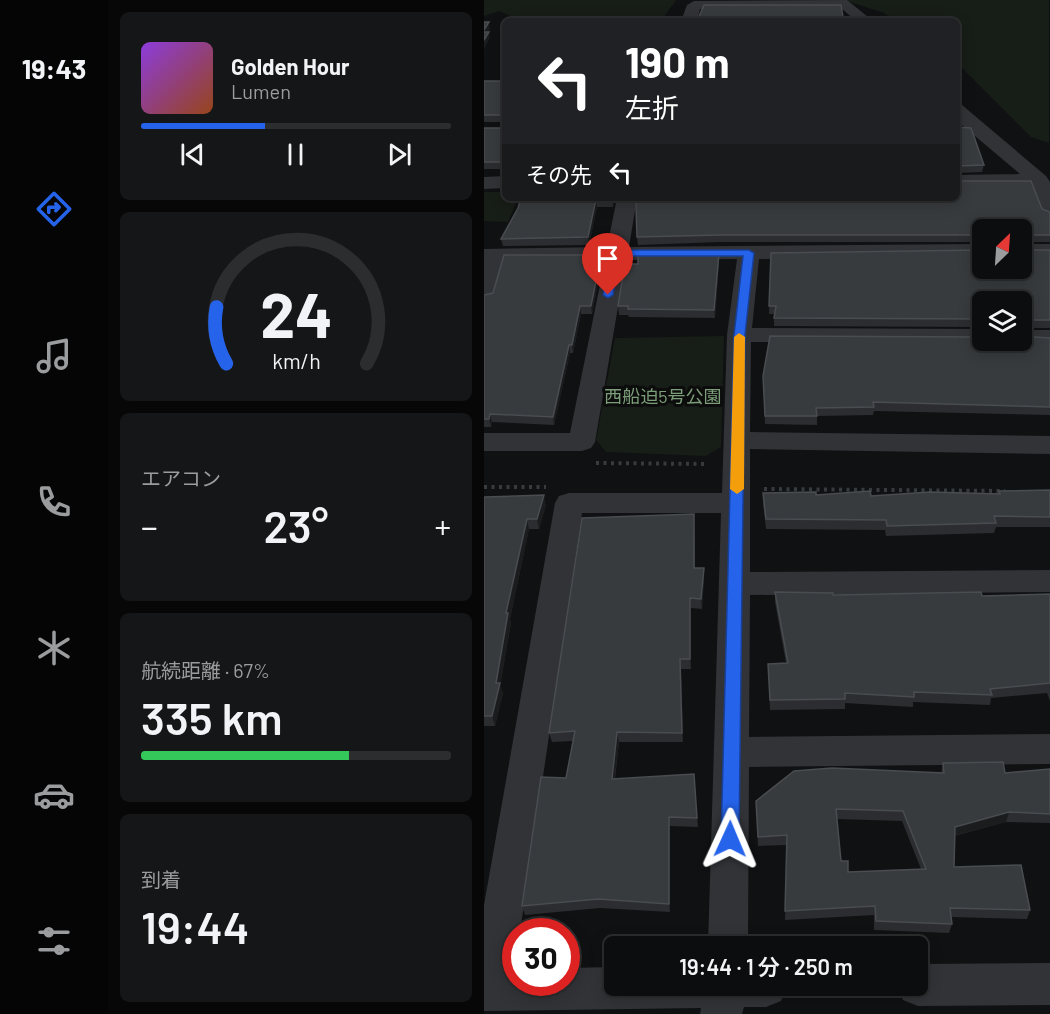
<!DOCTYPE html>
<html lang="ja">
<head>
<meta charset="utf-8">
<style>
  :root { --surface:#0c0d0e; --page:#151617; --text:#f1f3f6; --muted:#9a9c9e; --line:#2c2d2e; --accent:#2563eb }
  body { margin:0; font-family:Barlow,"Noto Sans JP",sans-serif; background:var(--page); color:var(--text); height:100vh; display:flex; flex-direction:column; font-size:22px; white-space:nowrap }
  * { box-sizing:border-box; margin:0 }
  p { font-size:20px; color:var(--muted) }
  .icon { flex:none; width:33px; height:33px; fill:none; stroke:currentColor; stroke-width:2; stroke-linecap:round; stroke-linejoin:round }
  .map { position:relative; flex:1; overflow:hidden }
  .side { display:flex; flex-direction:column; gap:12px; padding:12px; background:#070708; width:376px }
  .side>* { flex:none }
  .guide { position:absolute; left:18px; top:18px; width:458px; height:183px; border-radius:9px; box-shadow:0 3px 15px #0003,0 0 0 2px var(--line); background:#202124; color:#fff; overflow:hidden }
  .needle { width:39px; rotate:25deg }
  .fabs { position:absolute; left:488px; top:219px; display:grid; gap:12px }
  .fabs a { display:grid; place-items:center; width:60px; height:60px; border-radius:9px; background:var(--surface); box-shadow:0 3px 15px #0003,0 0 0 2px var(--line); font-size:30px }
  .speed { position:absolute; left:18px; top:918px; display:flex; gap:12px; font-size:30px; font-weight:700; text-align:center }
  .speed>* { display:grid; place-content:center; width:78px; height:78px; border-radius:50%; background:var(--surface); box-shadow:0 3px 15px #0003,0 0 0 2px var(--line); line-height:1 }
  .speed .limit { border:9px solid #d22; background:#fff; color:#111 }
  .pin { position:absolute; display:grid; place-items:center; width:51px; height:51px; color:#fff; margin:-62px -26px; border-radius:50% 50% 50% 0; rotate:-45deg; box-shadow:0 0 6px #0007 }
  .pin .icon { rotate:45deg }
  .me { position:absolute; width:66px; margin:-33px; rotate:1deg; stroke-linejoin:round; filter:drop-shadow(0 0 4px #0008) }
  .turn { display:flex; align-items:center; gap:21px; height:126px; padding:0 24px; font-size:27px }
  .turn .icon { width:78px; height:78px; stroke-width:2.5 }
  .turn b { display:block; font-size:42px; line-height:51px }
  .then { display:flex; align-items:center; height:57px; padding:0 24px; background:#0003; gap:12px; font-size:22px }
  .big { font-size:45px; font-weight:600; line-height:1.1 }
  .side .card { flex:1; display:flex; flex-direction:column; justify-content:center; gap:9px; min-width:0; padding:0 21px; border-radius:9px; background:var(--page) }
  .side .dial { align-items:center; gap:0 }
  .dial svg { height:156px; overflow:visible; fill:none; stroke:var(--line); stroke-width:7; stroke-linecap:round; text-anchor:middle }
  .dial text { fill:var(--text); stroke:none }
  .song { display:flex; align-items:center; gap:18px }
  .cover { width:72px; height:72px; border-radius:9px; background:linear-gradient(135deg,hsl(270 70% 55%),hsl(20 70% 35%)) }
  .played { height:6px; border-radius:3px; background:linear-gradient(90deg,var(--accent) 40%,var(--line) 40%) }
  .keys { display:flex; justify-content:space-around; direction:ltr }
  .heat { display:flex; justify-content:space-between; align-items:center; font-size:33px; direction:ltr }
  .charge { height:9px; border-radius:4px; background:linear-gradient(90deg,#34c759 67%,var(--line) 0) }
  .trip { position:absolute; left:120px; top:936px; width:324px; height:60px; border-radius:9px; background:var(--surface); box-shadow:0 3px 15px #0003,0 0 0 2px var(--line); font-weight:600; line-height:60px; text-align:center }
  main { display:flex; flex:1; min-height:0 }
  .tab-bar { display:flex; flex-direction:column; width:108px; justify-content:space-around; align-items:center; background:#050506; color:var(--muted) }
  .tab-bar .icon { width:42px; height:42px }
  .tab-bar .active { color:var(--accent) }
  .tab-bar b { font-size:27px; color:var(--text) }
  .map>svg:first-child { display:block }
</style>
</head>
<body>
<main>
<nav class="tab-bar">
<b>19:43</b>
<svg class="icon active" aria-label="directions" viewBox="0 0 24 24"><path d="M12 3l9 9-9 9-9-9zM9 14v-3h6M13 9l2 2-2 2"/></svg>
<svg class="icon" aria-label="music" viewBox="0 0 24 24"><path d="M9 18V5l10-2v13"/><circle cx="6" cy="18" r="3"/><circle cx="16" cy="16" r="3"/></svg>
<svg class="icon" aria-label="phone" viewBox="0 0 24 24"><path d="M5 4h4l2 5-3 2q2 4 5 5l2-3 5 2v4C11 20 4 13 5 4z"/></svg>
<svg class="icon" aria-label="climate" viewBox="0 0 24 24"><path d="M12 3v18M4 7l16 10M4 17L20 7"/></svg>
<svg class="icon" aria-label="car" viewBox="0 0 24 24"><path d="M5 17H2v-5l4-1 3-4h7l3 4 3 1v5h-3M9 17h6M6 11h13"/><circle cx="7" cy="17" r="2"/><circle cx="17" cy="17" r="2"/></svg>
<svg class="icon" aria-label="filters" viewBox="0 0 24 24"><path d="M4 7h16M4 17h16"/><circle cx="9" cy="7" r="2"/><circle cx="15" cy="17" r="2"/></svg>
</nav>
<section class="side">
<div class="card">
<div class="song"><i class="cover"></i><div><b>Golden Hour</b><p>Lumen</p></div></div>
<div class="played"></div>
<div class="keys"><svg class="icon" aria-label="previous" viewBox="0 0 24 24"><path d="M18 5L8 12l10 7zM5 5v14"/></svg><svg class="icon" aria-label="pause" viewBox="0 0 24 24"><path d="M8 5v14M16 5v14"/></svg><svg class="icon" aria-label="next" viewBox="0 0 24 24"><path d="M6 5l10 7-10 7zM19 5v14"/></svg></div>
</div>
<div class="card dial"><svg viewBox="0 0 100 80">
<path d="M14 69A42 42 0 1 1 86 69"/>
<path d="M14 69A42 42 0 0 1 9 40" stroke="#2563eb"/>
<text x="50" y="56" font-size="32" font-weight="700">24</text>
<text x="50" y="72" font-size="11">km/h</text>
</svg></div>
<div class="card"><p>エアコン</p>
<div class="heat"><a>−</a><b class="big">23°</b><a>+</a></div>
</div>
<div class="card"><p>航続距離 · 67%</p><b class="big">335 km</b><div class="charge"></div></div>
<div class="card"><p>到着</p><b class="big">19:44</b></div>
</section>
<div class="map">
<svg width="566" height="1014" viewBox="0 0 566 1014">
  <rect width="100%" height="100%" fill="#101112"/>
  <path fill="#171d17" d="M0,0H192L177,21H37L15,11L0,16Z
    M360,0H565V143L547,137L473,63L472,21H413L400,13Z
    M0,192H21V198H34L24,222L0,221Z
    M240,336L237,447L222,456L122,452L112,440L131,338Z"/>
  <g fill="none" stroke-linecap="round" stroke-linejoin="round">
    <path stroke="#373a3e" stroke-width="4" stroke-dasharray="3 4.5" stroke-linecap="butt" d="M112,463L224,464
      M0,487H62
      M280,489L521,491"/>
    <path fill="#313337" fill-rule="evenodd" d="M363,0L389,21H372L357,8L216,9L213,21H197L203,5L210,1Z
      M472,104L478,105L562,176L566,182V218L559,216L547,186L472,187V175L536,174L472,120Z
      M21,176V188L0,189V177Z
      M133,198H153L145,247L498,244V256L275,259L268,328L498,329V340H507L498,343L267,342L266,432L566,436V454L266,449V572L566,570V592L266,595L265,737L566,734V764L265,767L264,946H224L237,513H98L36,932H32V982H82V968L130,967V986H303L297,1001L282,1007H260L258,1014H216L217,1008L0,1011V905L71,503L75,496L85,493H238L243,335L253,259L142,260L111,442L107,448L98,451H0V433H86L121,260L20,261L8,300L0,302V249L123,247Z
      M537,244H566V256H537Z
      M537,330H566V344L529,342L528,340H537Z
      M566,963V1005L434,1006L419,1000L413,986H434V964Z"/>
  </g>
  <path fill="#2c2d30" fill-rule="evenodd" d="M0,81H21V122H0Z
    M472,127L500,165L498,172L472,173Z
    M0,128H21V169H0Z
    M37,198H132L129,207H113L105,245L19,246L17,239L34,208Z
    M558,209L566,212V242H537L498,230V242H236L154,245L153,237Z
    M566,250V328H537L498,302V327L290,326V314H285L287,253Z
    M101,255L102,266L116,273L108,314H97L89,353H86L70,425L8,422L7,427H0V295L9,293Z
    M235,261L231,318L145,317L144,315H135L134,306Z
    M566,338V415L390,411L389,415L333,416V425L281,424L279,376Z
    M566,490V527H512L510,533L402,536L401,530L282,529L279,503V493L387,496L514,494L515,491Z
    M0,497L62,505L55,529H45L26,619L27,623L16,686L19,693L11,726H0Z
    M210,514L211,568H220V578L218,609L207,608V669H197L199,742H135L131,779L210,774L214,827L186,826V912L116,908L41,915L38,906L82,778L89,741L68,742L65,733Z
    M291,592L349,595L498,596L566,594V701L563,693L507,698L506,705L429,702V707L361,703V709L286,710L284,664L302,663L291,602Z
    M459,763L521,773L566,769V823L522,822L470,836V867L546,910L543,919L467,917L468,924L465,933L390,930V915L301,920L303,845L274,846L272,801L457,773ZM353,819L418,821L437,869L364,872L357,861Z"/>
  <path fill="#1b1c1e" d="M5,22L6,29L0,39V30Z
    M5,32L6,38L0,49V40Z
    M129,198H132L129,207L128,200Z
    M112,199L113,207L105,245L104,237Z
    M235,253V261L231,318L230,310Z
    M115,266L116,273L108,314L107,306Z
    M96,306L97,314L89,353L88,345Z
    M85,345L86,353L70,425L69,417Z
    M6,414L8,422L7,427L5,419Z
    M60,495L62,505L55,529L53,519Z
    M43,519L45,529L26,619L27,623L16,686L19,693L11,726L8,716L22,613Z
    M220,568V578L218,609L217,599Z
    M206,598L207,608V669L206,659Z
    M196,659L197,669L199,742L198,733Z
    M133,732L135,742L129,789L128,779Z
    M525,812L522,822L468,836L471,827Z
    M185,817L186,826V912L185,904Z"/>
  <path fill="#383b3e" stroke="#494c50" stroke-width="1.5" fill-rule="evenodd" d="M220,5H357L359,17H368V21H213Z
    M0,22H5L0,30Z
    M0,32H5L0,40Z
    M0,81H21V115H0Z
    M472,127L487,128L500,165L472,166Z
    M0,128H21V162H0Z
    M472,181H547L558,209L566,212V235H537V230H498V235H236L153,237L152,207L153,198H472Z
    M37,198H129L128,200L112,199L104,237L17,239L34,208Z
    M498,250V268H537V250H566V320H539L537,327V302H498V319L290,318L292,306H285L287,253Z
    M235,253L230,310L144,309V306H134L141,264H154V254Z
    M20,255H101L99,263H102L101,266H115L107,306H96L88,345H85L69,417L6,414L5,419H0V295L9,293Z
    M286,336L498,337V340H537V336L566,338V407L389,402L390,407L332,408L333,416H281L279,376Z
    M566,490V517L510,516L512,523L403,526L402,520L282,519L279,493L332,492V495L386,491L387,496L446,492L516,494L515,491Z
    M60,495L53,519H43L22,613H24L12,683H16L8,716H0V497Z
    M210,514V568H220L217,599L206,598V659H196L198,733L133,732L128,779L210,774L213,818L185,817V904L114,899L38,906L57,777L82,778L91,731L65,733L98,518Z
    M291,592L349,593V595L497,592L498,596L566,594V683L506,689L508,695L430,692V697L361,693V699L286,700L284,664L304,663Z
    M519,762L521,773L566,769V814L525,812L471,827L470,867L537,865L546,910L466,908L468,924L392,921L391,906L301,911L303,835L274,837L272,801L310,771L348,768L460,773L459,763ZM352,809L419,811L442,869L364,872V861H357Z"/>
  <path fill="#2563eb" stroke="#184099" stroke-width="1.5" d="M132,250H265L270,253L261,335L255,839L253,844L246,847L240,844L237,839L250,335L259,256H136L129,295L124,298L119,295L126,253Z"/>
  <path fill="#f59e0b" d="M255,333L261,337L260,489L253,494L246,489L250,337Z"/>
  <g text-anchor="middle" stroke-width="6" stroke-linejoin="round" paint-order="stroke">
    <g font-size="18" fill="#7c9e78" stroke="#0c0c0d">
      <text x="179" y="403">西船迫5号公園</text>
    </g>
  </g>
</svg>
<div class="fabs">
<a><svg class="needle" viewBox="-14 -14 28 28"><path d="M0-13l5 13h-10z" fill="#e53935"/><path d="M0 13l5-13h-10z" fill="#9a9c9e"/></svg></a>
<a><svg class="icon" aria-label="layers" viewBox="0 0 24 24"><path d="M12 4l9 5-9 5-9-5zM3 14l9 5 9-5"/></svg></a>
</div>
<div class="speed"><div class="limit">30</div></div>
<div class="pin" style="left:124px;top:295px;background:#d93025"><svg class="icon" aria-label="arrive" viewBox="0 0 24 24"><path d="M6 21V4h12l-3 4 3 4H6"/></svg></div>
<svg class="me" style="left:246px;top:839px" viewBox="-20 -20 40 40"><path d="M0-17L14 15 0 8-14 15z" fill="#2563eb" stroke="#fff" stroke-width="4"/></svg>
<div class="trip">19:44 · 1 分 · 250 m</div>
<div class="guide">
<div class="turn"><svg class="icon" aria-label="left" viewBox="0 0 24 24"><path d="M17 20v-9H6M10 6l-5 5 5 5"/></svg><div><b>190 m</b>左折</div></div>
<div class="then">その先<svg class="icon" aria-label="left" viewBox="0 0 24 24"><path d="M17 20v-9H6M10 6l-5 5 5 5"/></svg></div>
</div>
</div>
</main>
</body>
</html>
